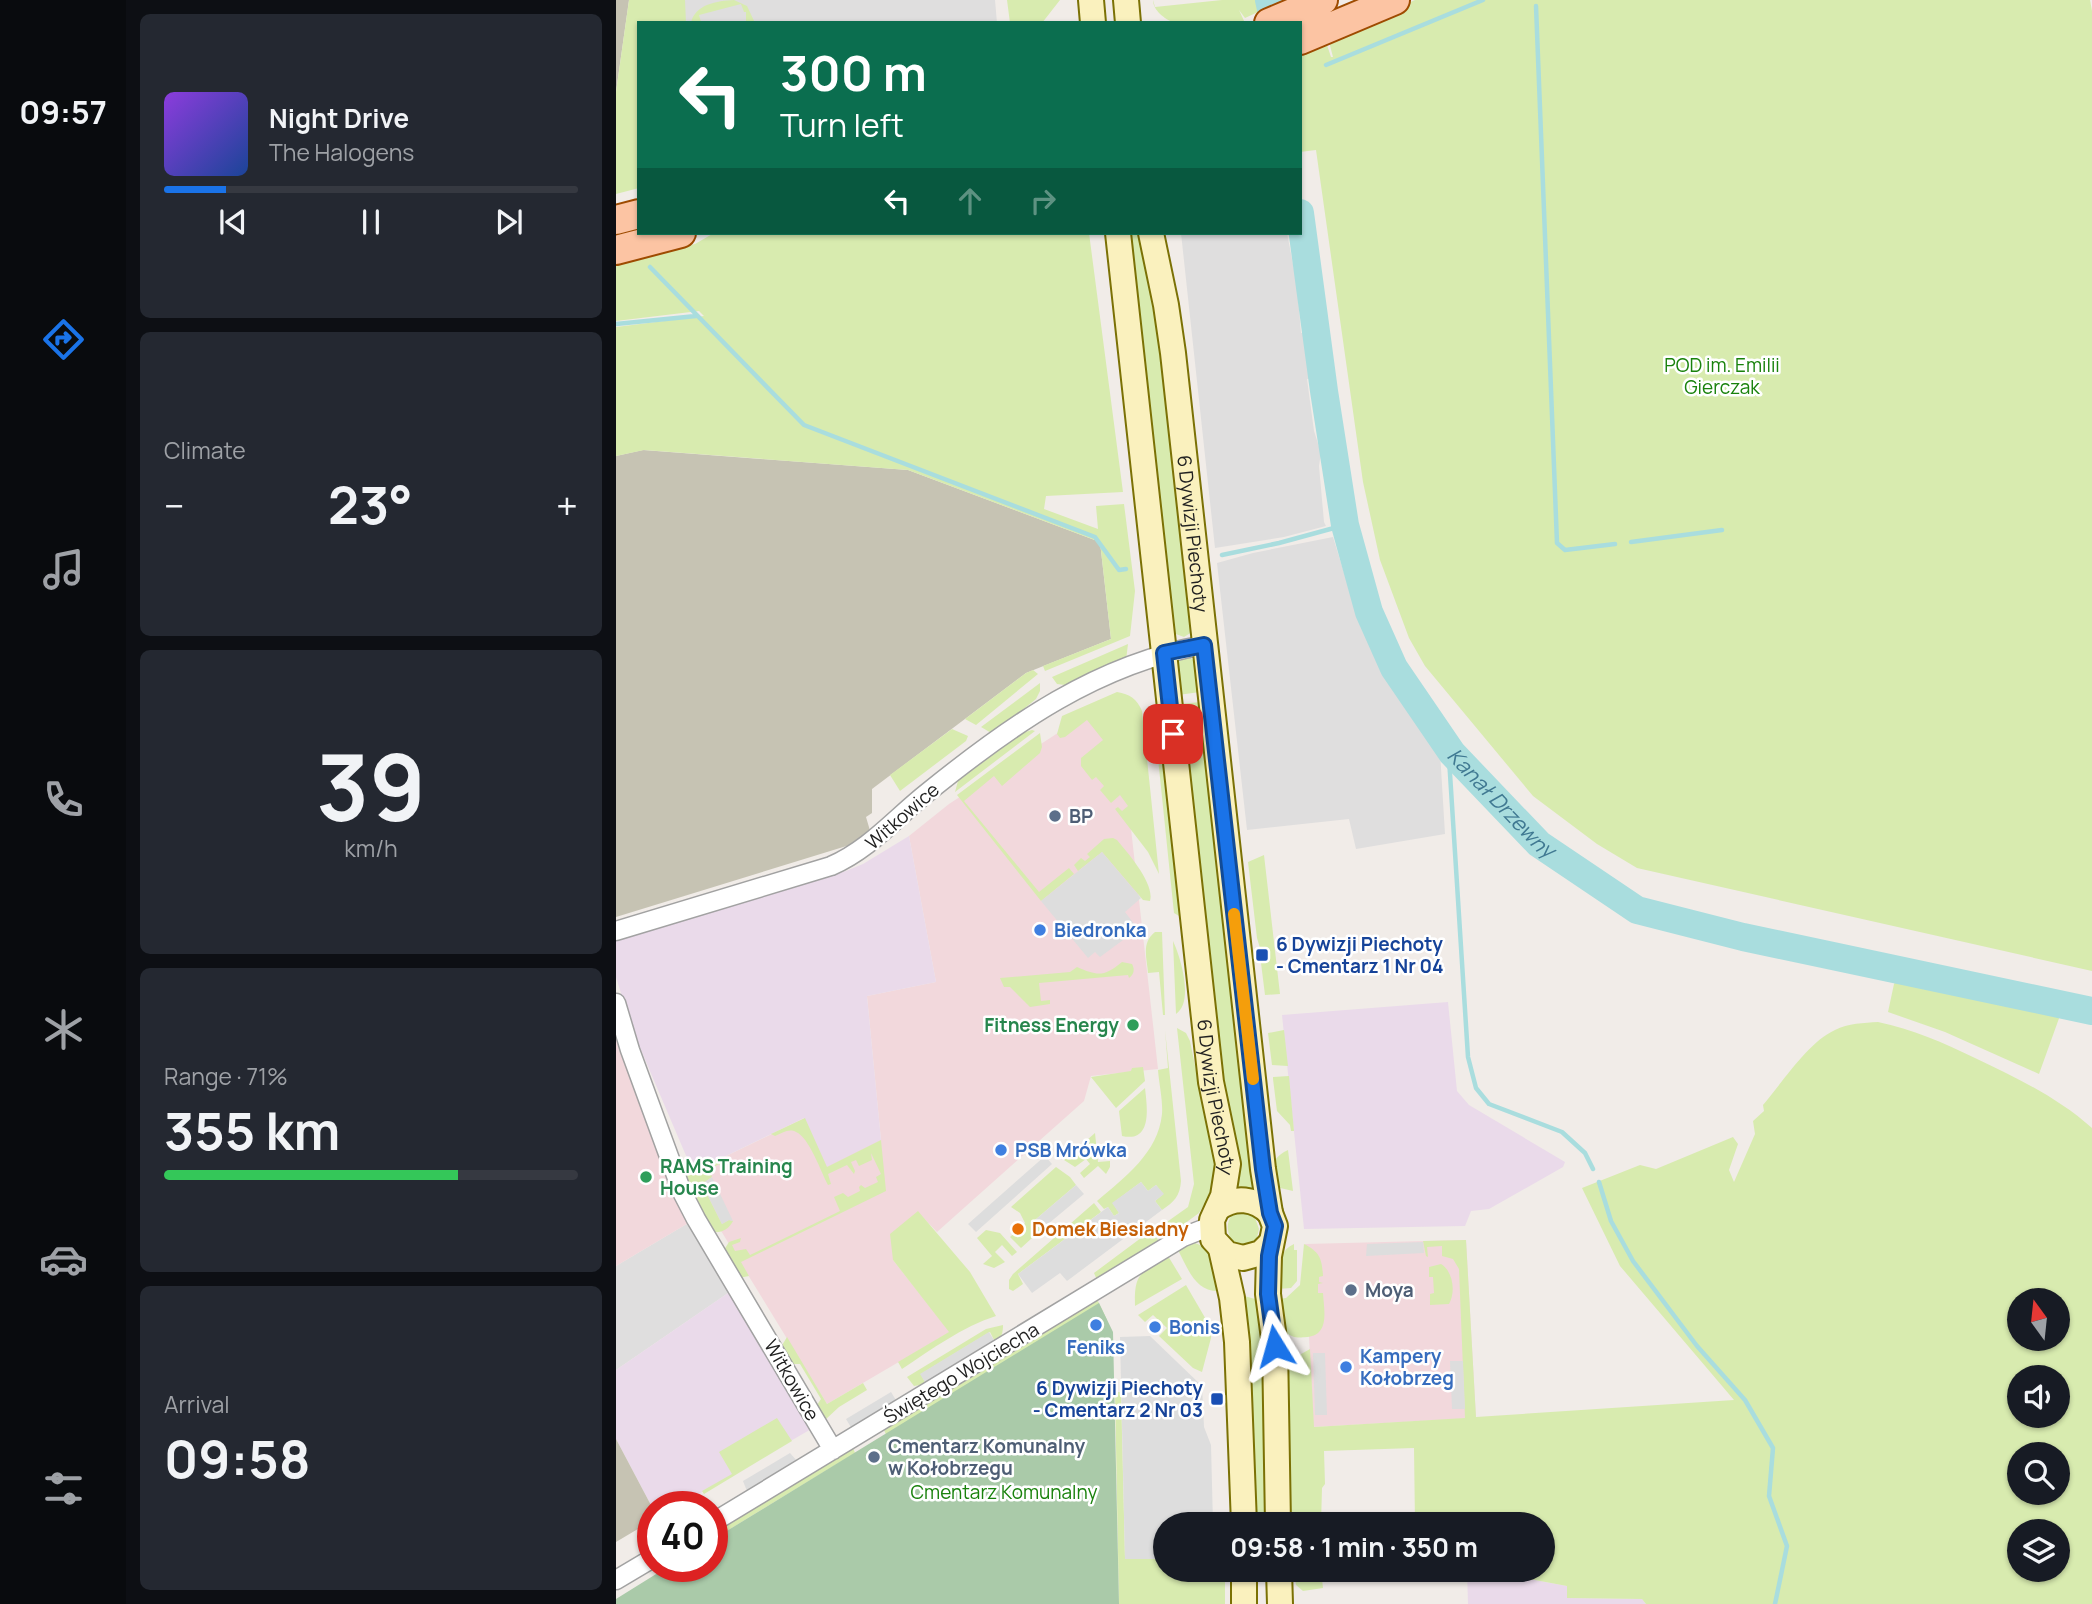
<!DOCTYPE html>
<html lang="en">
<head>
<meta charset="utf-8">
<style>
  :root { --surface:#171b24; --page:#242831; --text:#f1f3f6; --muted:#9ea1a6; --line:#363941; --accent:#1a73e8 }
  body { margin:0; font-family:Manrope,sans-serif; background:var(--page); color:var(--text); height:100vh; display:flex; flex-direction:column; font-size:26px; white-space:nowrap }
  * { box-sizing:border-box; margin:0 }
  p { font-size:23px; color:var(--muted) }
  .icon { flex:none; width:38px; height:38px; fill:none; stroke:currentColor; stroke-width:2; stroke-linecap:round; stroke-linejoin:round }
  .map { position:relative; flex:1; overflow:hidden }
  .sheet { display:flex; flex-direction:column; gap:14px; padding:14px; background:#0d0f14; width:490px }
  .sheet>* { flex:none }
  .top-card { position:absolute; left:21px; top:21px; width:665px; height:214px; border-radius:0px; box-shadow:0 2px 5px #0004; background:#0b6e4f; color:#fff; overflow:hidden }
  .needle { width:46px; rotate:345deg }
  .tools { position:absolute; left:1391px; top:1288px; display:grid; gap:14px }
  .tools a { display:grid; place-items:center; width:63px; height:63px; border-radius:50%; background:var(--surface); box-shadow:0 2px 5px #0004; font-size:35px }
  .speed { position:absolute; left:21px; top:1491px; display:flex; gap:14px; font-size:35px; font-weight:700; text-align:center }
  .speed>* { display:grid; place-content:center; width:91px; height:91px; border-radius:50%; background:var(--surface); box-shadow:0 2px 5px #0004; line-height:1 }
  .speed .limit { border:10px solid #d22; background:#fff; color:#111 }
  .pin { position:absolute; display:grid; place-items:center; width:60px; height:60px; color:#fff; margin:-30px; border-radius:14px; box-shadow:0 4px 10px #0006 }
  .me { position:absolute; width:77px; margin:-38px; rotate:352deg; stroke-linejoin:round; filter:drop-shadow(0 0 5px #0008) }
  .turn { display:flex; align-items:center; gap:24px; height:147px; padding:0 28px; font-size:32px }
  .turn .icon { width:91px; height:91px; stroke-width:2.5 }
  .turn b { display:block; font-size:49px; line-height:60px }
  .lanes { display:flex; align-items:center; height:66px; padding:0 28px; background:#0003; justify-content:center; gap:35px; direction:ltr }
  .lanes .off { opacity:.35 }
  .big { font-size:52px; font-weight:700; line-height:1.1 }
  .sheet .widget { flex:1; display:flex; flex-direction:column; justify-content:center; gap:10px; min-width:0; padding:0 24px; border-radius:10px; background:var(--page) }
  .sheet .dial { align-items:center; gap:0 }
  .dial b { font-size:91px; line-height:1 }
  .song { display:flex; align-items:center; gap:21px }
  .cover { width:84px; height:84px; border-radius:10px; background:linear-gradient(135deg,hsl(270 70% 55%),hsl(220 70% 35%)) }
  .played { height:7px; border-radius:4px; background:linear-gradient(90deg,var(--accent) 15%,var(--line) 15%) }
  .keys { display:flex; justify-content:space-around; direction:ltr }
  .heat { display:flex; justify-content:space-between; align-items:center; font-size:38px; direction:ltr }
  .charge { height:10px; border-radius:5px; background:linear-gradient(90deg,#34c759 71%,var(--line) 0) }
  .trip { position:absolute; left:537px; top:1512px; width:402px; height:70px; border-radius:35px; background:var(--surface); box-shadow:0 2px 5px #0004; font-weight:700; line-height:70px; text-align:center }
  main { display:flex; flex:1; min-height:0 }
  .menu { display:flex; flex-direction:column; width:126px; justify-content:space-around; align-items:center; background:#090b0e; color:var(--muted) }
  .menu .icon { width:49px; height:49px }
  .menu .current { color:var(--accent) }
  .menu b { font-size:32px; color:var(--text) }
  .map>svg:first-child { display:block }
</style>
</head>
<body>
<main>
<nav class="menu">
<b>09:57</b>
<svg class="icon current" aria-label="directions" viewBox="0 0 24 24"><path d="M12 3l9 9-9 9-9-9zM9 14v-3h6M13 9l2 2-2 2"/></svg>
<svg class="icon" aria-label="music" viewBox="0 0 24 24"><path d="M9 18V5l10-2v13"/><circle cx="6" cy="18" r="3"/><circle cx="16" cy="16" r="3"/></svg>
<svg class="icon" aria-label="phone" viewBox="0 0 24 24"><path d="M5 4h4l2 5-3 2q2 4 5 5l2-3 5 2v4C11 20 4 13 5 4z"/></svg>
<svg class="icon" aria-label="climate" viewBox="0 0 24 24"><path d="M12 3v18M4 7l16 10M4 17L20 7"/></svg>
<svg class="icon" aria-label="car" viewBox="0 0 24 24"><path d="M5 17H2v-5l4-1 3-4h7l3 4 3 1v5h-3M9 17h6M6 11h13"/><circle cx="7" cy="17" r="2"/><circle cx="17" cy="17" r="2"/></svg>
<svg class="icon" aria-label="filters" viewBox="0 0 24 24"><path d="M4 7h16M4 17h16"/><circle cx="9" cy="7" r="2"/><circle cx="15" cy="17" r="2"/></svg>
</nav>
<section class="sheet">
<div class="widget">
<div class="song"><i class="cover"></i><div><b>Night Drive</b><p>The Halogens</p></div></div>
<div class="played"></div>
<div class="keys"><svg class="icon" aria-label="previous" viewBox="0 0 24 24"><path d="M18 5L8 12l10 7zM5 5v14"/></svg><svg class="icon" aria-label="pause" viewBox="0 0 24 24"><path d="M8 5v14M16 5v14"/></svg><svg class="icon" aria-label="next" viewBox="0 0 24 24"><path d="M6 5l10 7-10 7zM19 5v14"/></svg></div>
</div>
<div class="widget"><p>Climate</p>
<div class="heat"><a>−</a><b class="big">23°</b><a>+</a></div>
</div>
<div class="widget dial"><b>39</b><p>km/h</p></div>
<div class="widget"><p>Range · 71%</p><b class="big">355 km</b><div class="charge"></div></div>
<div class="widget"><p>Arrival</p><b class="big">09:58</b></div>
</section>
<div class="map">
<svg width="1476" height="1604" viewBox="0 0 1476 1604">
  <rect width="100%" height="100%" fill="#f1ece8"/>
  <path fill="#dfdede" d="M53,0H379L381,23H50Z
    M565,233H671L681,285L685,333L691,332L698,378L691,379L698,431L705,453L703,466L708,522L710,526L668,537L599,548Z
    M717,537L745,628L779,691L824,752L829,834L740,849L733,819L631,830L601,563L637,553Z
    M74,1222L115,1291L0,1370V1266Z"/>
  <path fill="#f2d8dc" d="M500,695L542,1069L475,1076L468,1101L321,1232L302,1212L277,1260L334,1332L211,1404L99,1221L77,1172L189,1118L265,1140L251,996L320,982L293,836L333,804Z
    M0,1036L19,1092L74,1222L0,1266Z
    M850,1240L860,1418L697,1427L689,1244Z"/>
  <path fill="#eadaea" d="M293,836L320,982L251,996L265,1140L211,1167L188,1118L77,1172L16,1029L0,977V941L31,929L230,871L247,864Z
    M832,1002L841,1091L853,1105L949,1162L947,1167L873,1209L855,1211L849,1226L688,1229L666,1015Z
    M115,1291L197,1428L60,1507H37V1509L0,1439V1370Z
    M851,1570H866L951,1586V1598L1026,1599L1030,1604H852Z"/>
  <path fill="#c6c3b3" d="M0,0H13L0,92Z
    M27,450L292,470L484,542L495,639L410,673L256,789V813L250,817L255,834L237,844L0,917V456Z
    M0,1439L37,1509V1520L0,1542Z"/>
  <path fill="#d8ebaf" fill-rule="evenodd" d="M13,0H69L70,23H23V188L0,194V92Z
    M118,0L131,6L139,23H130V12H128L125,4L83,15L85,22L75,23C79,4 101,1 118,0Z
    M391,0H444L426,23H394Z
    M537,0L539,7L606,0H640L642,12L629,18L623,10L629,23C613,23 572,26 559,23C548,19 537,10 537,0Z
    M799,0H1474L1476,11V971L1021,868L981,844L917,796L809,666L793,638L764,560L747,482L700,150L684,152V53L710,42L715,57H717L712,38Z
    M98,233H473L507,492L430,496L428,509L482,529L480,506L508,504L519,591L514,636L429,671L427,666L495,639L484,542L292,470L28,450L0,456V327L88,316L83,311L0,321V259L26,251L50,252L79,244Z
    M511,233H526L542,306L576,632L568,637L557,633Z
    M512,644L510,660L449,685L441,684L436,677Z
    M572,656L580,662L584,692L562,695L560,661Z
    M417,670L422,674L360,725L349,719L410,673Z
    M424,683V691L420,699L377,734L365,727Z
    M501,692C514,694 521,699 526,711L543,874L532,852L499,809L502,807L506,811L512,806L504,795L495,803L484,790L488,786L480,777L476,780L465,766V758L487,740L471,720L449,737L444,738L441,734L446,716Z
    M585,702L641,1198L618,1195L563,704Z
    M545,707L565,915L563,916L558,913L537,710Z
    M336,729L352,736L350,741L284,791L274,775Z
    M416,730L419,731L339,792L342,781L406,733Z
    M424,733L426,747L424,753L386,786L378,776L348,801L423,892L453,868L458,874L425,901L341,795Z
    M497,838L501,840C512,853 539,884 534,901L527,900L486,852L462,871L458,865L465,858L469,861L474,857L471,854L488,839Z
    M648,855L664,994L649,995L645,963L651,962L650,948H644L641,938L632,862Z
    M539,932H546L549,1015H547L543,972L532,973C531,958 525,943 539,932Z
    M557,941C565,958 578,1002 560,1014Z
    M506,962L516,964C519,969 518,975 513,978L512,975L423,983L425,1001L434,1000V1004L414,1007L394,987H388L384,978L454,972L461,967C482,976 488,977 506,962Z
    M1282,978H1292L1446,1010L1423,1074L1329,1032L1272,1012L1278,984Z
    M1262,1022C1296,1029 1328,1043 1359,1058C1401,1078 1441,1097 1476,1128V1604H1030L1026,1599L951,1598V1586L866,1570H928V1524H799L798,1448L708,1451L709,1484L706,1488L705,1524H672L671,1362L694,1349L698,1427L849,1418L843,1269L837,1259L826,1256V1246L811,1247L812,1257L810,1256L807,1241L850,1240L860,1417L1118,1400L1004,1266L966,1188L1024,1165L1040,1169L1117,1137L1122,1144L1113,1170L1118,1182L1139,1134L1137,1121L1148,1111L1147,1105C1166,1083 1192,1042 1219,1030C1232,1023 1248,1023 1262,1022ZM1404,1300H1442V1339H1404ZM1404,1377H1442V1416H1404ZM1404,1454H1442V1493H1404ZM1404,1531H1442V1570H1404Z
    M561,1028L570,1033L574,1041L599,1163V1173L593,1196L583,1213L553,1235L548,1224L572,1207L578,1184Z
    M549,1030L565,1181C564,1196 558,1202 546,1210L539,1201L547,1194L540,1185L532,1191L525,1182L497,1203L503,1213L498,1216L492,1207L488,1209L481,1201C509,1177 542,1153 546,1114C547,1100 543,1084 542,1070L552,1068Z
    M668,1030L672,1066L656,1065L652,1033Z
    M527,1067L529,1081L500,1108L475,1077L515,1071L516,1068Z
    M673,1076L678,1131H675L674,1125L661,1111L657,1079V1077Z
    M529,1088C531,1106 537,1143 506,1136L503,1111Z
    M189,1118L211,1167L265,1140L270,1191L125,1262L133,1276L123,1278L108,1250L113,1242L125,1238L124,1242L116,1245L119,1251L130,1249L134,1255L224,1211L218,1197L227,1193L232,1197L244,1191L243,1187L245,1185L249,1188L262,1182L260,1177L265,1174L255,1153L256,1160L243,1166L240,1160L235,1162L239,1171L238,1174L231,1165L212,1174L215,1184L212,1185C205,1172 193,1137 180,1132C173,1128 166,1133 159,1136L155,1134Z
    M479,1133L482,1162L494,1161V1167L490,1174L482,1166L468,1178L464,1173L474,1164L470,1159L459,1167L448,1160Z
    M672,1150L677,1191L660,1187C656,1169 653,1159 672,1150Z
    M103,1159L108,1169L106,1170L103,1164L93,1170L96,1177L86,1184L106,1224L113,1220L117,1221C113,1229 106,1233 97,1232L65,1178Z
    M440,1167L454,1177L460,1185L419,1220L426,1229L405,1248L394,1237L409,1223L404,1213L395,1207Z
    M478,1203L485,1212L402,1274L407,1284L397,1291L393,1289V1280L397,1274Z
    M302,1211L354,1272L380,1316C346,1327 316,1349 286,1369L282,1362L333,1332L277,1260L274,1234Z
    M627,1211L638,1215L643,1229L640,1242L632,1247L619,1245C612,1236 609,1226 615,1216Z
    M370,1230L384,1233L401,1252L396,1256L386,1245L379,1252L389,1262L378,1268L367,1264L376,1256L361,1238Z
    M533,1232L537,1233L543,1241L481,1280L478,1273Z
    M579,1243C598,1249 601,1273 606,1291C580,1294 572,1269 562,1250Z
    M678,1244V1250H681V1281L675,1288L662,1289C662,1273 660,1252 678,1244Z
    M688,1244C704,1252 706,1259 707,1276L703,1277V1282L707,1283L702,1284V1293H707C708,1310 714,1335 691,1337C681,1338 677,1338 669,1332L663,1299L670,1298L684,1285Z
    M552,1256L566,1279L519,1306C518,1272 525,1273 552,1256Z
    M825,1264C837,1271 840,1292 833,1304L814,1305V1294L818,1293L817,1277H813V1267Z
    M570,1285L595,1328V1338L586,1372L577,1368L543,1336L551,1328L537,1315L529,1322L522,1315Z
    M628,1296L643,1300L649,1327L654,1524H636Z
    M481,1299L491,1320L277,1450L268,1430Z
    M387,1325C387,1332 386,1338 379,1342L374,1332L305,1374L310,1384L298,1386L291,1377L370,1329Z
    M171,1337L211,1404L247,1383L251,1390L223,1407L209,1420L201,1405L205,1399L184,1364H176L165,1347Z
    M499,1392H505L509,1559H549L550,1570H609V1604H503Z
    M161,1418L176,1441L88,1494L86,1491L116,1474L103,1452Z
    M237,1448L239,1453L96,1540V1532Z
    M672,1570H705L707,1588L687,1591L680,1585L678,1573H672Z"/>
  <path fill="#aacaa9" d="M483,1303L497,1332L503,1604H0V1599L53,1566H96V1540Z"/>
  <path fill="#ddd" d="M486,852L525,898L509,912L522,929L484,957L479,952L472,958L425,901Z
    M429,1156L436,1164L360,1232L352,1224Z
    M96,1177L117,1221L113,1220L106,1224L86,1184Z
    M525,1182L532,1191L540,1185L548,1194L539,1201L546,1210L451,1281L444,1273L416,1293L402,1274L492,1207L498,1216L503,1213L496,1203Z
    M460,1185L468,1194L426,1229L419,1220Z
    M807,1242L808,1253L750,1256L751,1244Z
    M373,1332L379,1342L310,1384L304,1374Z
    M534,1336L586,1386L588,1427L595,1445L597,1524H550L549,1559H509L504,1337Z
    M697,1353H709L711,1415H699Z
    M834,1361H847L849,1409H836Z
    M275,1392L281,1402L236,1429L230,1419Z
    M174,1453L181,1461L131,1491L127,1481Z"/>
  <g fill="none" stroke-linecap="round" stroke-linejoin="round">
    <path stroke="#a9ddde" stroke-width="4.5" d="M920,6L941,543L949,550L999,544
      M710,65L867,0
      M34,267L188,425L479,537L503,570L510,569
      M0,324L80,316
      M1015,542L1106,530
      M606,555L663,543L729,525
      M836,753L833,758L852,1057L860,1088L873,1104L946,1132L969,1153L977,1169
      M983,1182L995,1221L1017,1261L1081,1346L1129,1400L1157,1448L1153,1496L1171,1546L1159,1604"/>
    <g stroke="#a9ddde" stroke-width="28">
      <path d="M653,0L655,9"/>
      <path id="s1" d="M684,213L708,391L729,525L753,612L778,668L836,753L923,844L1021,910L1127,937L1476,1011"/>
    </g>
    <g stroke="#a2a2a2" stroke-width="21">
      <path id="street" d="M0,931L215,866C254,849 279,818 312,792C395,725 481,664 588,645
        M0,1003L14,1050L66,1192L80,1219L217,1450
        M96,1523L567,1237L595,1226
        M0,1580L37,1558"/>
    </g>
    <g stroke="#7b7105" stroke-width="28">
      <g id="secondary">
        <path d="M475,0L477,23"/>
        <path d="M510,0L512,23"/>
        <path id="s2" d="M502,233L595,1082L612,1164L607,1196L596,1220L597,1239L611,1254L627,1258L645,1253L655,1243"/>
        <path id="s3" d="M535,233L550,305L557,353L647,1169L654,1213L659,1226L653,1256L652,1294L659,1346L662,1524"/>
        <path d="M602,1208C619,1196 639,1198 654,1213"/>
        <path d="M605,1249L616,1298L621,1342L628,1524"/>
        <path d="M628,1570V1604"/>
        <path d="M663,1570L664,1604"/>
      </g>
    </g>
    <g stroke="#9e4b00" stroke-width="32">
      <path id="primary" d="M653,23L707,0
        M684,40L779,0
        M0,220L23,214
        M0,250L65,233"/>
    </g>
    <use href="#street" stroke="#fff" stroke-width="18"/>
    <use href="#secondary" stroke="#faf1be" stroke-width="24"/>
    <use href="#primary" stroke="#fcc4a3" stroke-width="28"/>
  </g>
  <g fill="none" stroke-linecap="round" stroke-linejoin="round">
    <g stroke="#114b97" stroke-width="18">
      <path id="route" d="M557,734L548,653L588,645L647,1169L654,1213L659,1226L653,1256L652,1294L659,1346"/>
    </g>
    <use href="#route" stroke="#1a73e8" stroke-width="12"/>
    <path stroke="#f59e0b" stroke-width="12" d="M618,914L637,1079"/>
  </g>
  <g fill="#5c6f8a" stroke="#fff" stroke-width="2.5">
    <circle cx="439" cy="816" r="7"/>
    <circle cx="735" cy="1290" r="7"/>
    <circle cx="258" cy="1457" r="7"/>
  </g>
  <g fill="#3f7fe0" stroke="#fff" stroke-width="2.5">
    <circle cx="424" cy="930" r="7"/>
    <circle cx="385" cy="1150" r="7"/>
    <circle cx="480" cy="1325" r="7"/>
    <circle cx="539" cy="1327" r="7"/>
    <circle cx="730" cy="1367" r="7"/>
  </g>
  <g fill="#1a4fb4" stroke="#fff" stroke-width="2.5">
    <rect x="639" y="948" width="14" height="14" rx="3.5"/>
    <rect x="594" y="1392" width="14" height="14" rx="3.5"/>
  </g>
  <g fill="#2e9e5b" stroke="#fff" stroke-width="2.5">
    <circle cx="517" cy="1025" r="7"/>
    <circle cx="30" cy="1177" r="7"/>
  </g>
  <circle fill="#e8710a" stroke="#fff" stroke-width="2.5" cx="402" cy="1229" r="7"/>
  <g text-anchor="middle" stroke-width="5" stroke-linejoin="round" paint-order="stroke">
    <g font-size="19" fill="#19820c" stroke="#fff">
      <text x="1106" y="372">POD im. Emilii<tspan x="1106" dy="22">Gierczak</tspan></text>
      <text x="388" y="1499">Cmentarz Komunalny</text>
    </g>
    <g font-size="19" fill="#212121" stroke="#fff">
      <text dy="7" stroke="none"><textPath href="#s3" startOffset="304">6 Dywizji Piechoty</textPath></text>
      <text transform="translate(286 816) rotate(-41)" y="7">Witkowice</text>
      <text dy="7" stroke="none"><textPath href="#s2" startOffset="870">6 Dywizji Piechoty</textPath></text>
      <text transform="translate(345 1373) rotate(-31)" y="7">Świętego Wojciecha</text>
      <text transform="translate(176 1380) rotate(60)" y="7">Witkowice</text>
    </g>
    <g font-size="19" font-weight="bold" fill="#4e5e75" stroke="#fff" text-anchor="start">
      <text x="453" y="823">BP</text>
      <text x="749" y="1297">Moya</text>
      <text x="272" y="1453">Cmentarz Komunalny<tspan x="272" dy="22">w Kołobrzegu</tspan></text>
    </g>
    <g font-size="19" font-weight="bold" fill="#366cbe" stroke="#fff" text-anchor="start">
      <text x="438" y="937">Biedronka</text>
      <text x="399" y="1157">PSB Mrówka</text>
      <text x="553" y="1334">Bonis</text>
      <text x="480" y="1354" text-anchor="middle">Feniks</text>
      <text x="744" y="1363">Kampery<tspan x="744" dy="22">Kołobrzeg</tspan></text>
    </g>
    <g font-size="19" font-weight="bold" fill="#164399" stroke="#fff" text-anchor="start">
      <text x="660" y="951">6 Dywizji Piechoty<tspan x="660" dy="22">- Cmentarz 1 Nr 04</tspan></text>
      <text x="587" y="1395" text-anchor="end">6 Dywizji Piechoty<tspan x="587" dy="22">- Cmentarz 2 Nr 03</tspan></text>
    </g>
    <g font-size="19" font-weight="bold" fill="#27864d" stroke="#fff" text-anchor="end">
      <text x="503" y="1032">Fitness Energy</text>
      <text x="44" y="1173" text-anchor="start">RAMS Training<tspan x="44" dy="22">House</tspan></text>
    </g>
    <g font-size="19" font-weight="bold" fill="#c56008" stroke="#fff" text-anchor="start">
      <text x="416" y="1236">Domek Biesiadny</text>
    </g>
    <g font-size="21" font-style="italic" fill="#407992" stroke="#fff">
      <text dy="7" stroke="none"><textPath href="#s1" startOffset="640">Kanał Drzewny</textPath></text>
    </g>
  </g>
</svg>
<div class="tools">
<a><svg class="needle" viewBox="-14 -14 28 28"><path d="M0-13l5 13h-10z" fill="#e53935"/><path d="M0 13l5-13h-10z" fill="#9ea1a6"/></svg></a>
<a><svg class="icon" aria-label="sound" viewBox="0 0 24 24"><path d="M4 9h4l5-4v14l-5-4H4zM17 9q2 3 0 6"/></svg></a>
<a><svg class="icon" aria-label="search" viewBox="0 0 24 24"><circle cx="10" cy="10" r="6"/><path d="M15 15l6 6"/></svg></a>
<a><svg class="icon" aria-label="layers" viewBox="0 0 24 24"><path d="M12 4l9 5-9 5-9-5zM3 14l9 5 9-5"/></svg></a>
</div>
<div class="speed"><div class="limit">40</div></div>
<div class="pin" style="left:557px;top:734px;background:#d93025"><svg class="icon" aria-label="arrive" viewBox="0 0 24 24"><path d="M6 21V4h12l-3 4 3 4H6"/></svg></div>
<svg class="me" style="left:659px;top:1346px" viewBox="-20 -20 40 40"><path d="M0-17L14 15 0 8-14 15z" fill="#1a73e8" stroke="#fff" stroke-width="4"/></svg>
<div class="trip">09:58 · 1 min · 350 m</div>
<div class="top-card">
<div class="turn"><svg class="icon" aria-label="left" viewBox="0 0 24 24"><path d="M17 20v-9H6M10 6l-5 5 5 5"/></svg><div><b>300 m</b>Turn left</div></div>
<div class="lanes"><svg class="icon" aria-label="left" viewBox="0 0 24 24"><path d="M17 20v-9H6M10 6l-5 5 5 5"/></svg><svg class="icon off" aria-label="ahead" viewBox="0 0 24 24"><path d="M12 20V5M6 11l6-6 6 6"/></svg><svg class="icon off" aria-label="right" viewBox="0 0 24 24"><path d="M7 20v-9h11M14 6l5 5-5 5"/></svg></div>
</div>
</div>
</main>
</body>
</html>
